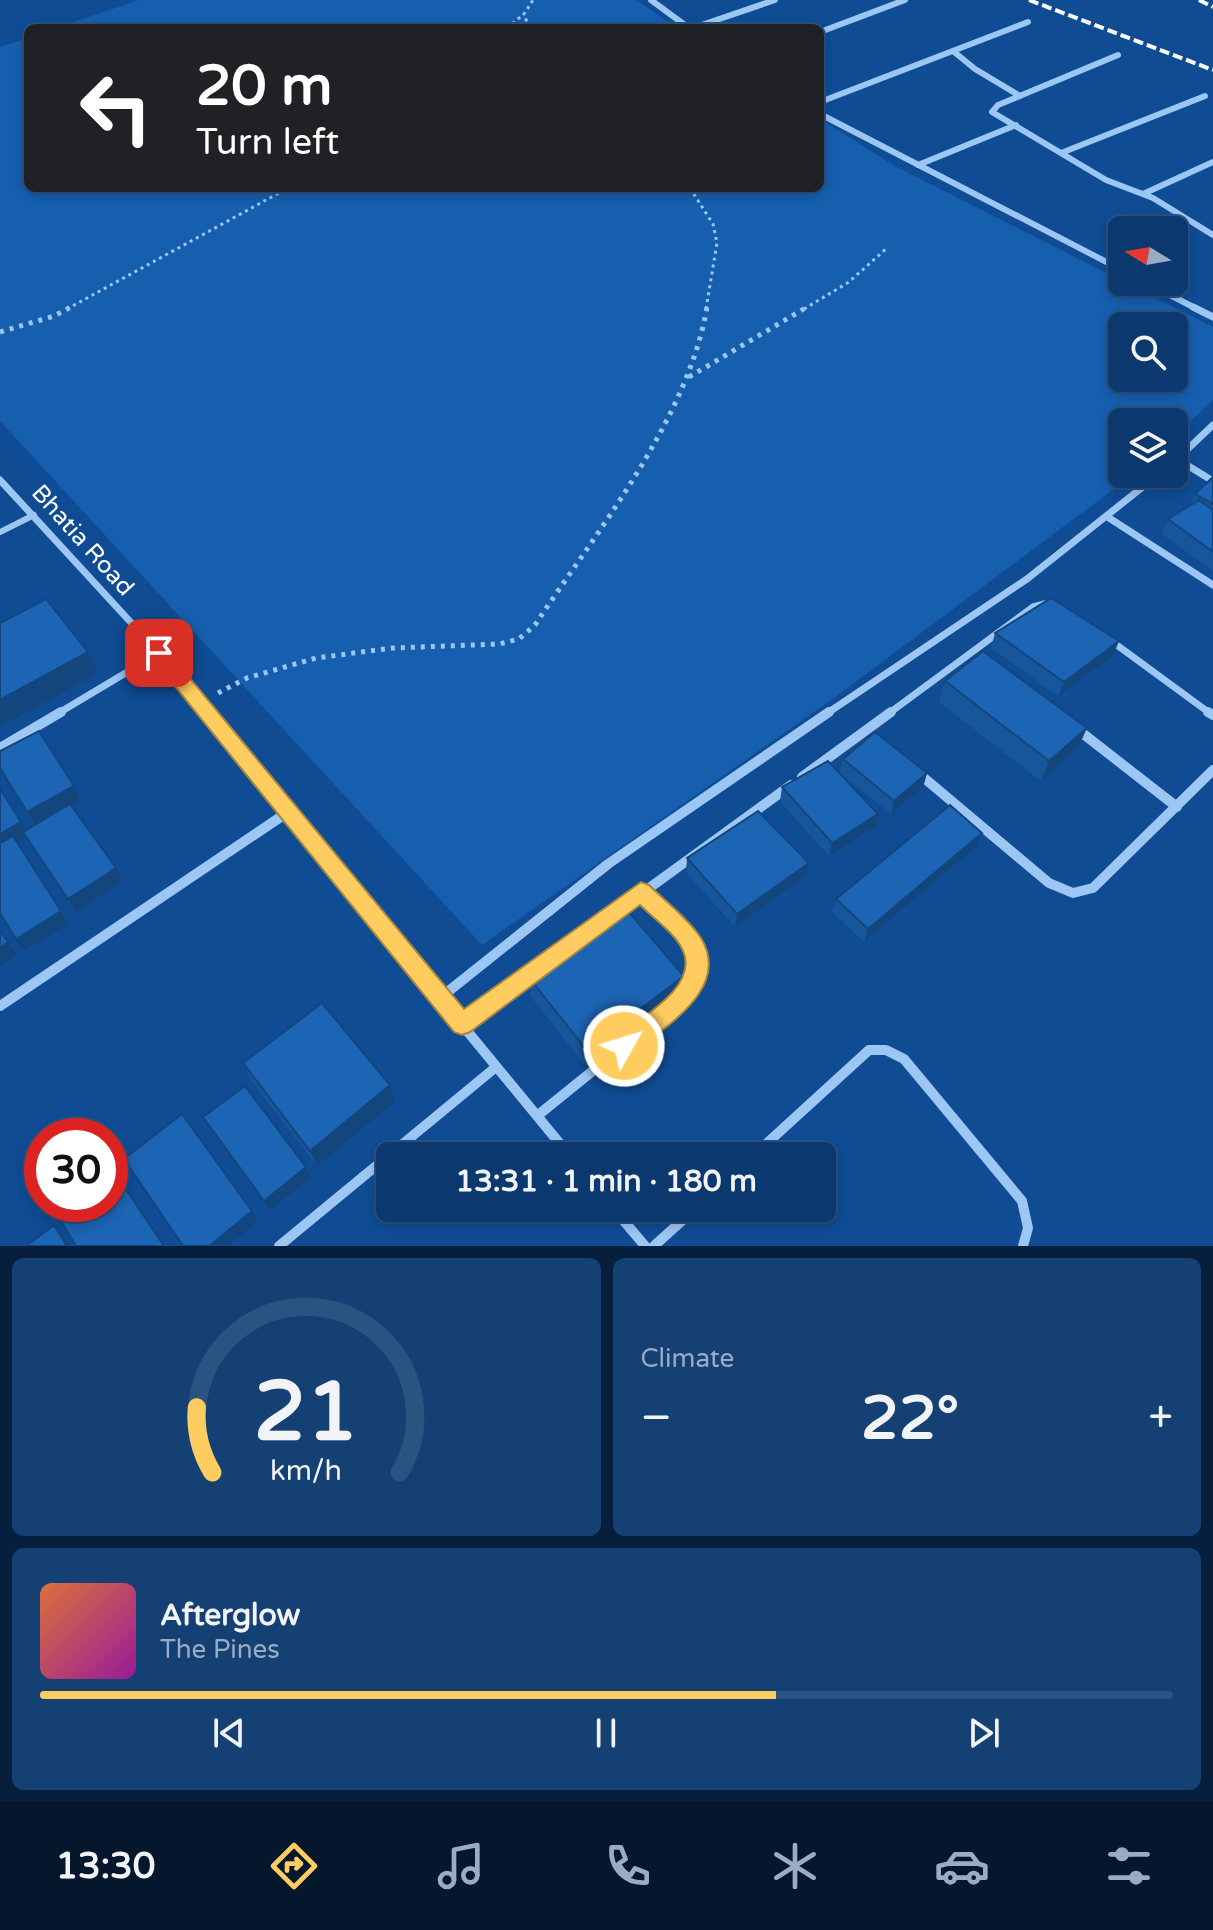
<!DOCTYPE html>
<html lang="en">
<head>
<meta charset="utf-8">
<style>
  :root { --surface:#0b396f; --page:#144074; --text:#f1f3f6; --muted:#9aacc3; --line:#2b5382; --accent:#ffcd5f }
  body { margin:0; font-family:"Varela Round",sans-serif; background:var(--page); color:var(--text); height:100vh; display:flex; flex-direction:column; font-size:30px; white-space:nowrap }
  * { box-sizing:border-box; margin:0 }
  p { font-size:26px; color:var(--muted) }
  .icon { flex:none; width:44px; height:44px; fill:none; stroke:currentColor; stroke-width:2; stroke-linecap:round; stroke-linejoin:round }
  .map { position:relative; height:1246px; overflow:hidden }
  .panel { display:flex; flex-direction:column; gap:12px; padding:12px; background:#061f3d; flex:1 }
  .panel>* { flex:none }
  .guide { position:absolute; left:24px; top:24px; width:800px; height:168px; border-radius:12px; box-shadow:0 4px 12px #0003,0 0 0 2px var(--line); background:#202124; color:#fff; overflow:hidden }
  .needle { width:52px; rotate:281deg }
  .buttons { position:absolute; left:1108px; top:216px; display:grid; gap:16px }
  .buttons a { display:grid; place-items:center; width:80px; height:80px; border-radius:12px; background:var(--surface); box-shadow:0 4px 12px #0003,0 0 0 2px var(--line); font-size:40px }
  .speed { position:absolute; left:24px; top:1118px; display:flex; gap:16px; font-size:40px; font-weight:700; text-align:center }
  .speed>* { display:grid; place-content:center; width:104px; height:104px; border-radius:50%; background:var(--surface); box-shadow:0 4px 12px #0003,0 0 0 2px var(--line); line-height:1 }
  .speed .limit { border:12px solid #d22; background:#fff; color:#111 }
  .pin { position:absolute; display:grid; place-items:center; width:68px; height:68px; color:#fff; margin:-34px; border-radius:16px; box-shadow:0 4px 12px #0006 }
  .me { position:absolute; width:88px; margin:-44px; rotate:51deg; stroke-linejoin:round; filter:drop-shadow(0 0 6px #0008) }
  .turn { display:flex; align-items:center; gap:28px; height:168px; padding:0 40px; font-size:36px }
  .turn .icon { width:104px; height:104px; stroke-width:2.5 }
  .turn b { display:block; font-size:56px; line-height:68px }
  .big { font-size:60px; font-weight:700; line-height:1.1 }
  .panel .card { flex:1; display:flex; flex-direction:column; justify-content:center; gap:12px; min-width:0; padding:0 28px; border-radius:12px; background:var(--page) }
  .panel .dial { align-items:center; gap:0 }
  .dial svg { height:208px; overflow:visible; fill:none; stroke:var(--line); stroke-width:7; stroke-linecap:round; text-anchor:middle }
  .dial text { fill:var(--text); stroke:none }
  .song { display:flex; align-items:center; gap:24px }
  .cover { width:96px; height:96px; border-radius:12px; background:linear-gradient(135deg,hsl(20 70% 55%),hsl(300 70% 35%)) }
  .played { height:8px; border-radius:4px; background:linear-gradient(90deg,var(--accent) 65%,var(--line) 65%) }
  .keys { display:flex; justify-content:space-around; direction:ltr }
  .heat { display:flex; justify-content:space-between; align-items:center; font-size:44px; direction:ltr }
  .panel .tiles { flex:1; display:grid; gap:12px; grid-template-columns:1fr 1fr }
  .card:last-child { grid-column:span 2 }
  .trip { position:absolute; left:376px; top:1142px; width:460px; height:80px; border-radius:12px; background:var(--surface); box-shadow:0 4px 12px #0003,0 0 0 2px var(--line); font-weight:700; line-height:80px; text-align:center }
  .tabs { display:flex; height:128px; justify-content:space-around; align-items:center; background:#04172c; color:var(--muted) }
  .tabs .icon { width:56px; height:56px }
  .tabs .current { color:var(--accent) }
  .tabs b { font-size:36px; color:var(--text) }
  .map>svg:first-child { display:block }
</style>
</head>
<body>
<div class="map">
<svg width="1213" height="1246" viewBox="0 0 1213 1246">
  <rect width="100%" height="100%" fill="#0f4c94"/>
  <path fill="#165faf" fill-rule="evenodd" d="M139,0H636L677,28H56Z
    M28,38V188H820V119L893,165L1213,327V400L1174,437V422H1122V474H1134L834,698L482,945L0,421V47ZM1122,326H1174V378H1122Z"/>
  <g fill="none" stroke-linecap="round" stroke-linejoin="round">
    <path stroke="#9cc6f4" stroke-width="3" stroke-dasharray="3 4" stroke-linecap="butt" d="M507,28L524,14
      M529,28L524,14L533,0
      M690,188L713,224L717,243L706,309
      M67,309L288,188
      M804,309L849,282L887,248"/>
    <path stroke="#9cc6f4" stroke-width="5" stroke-dasharray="4 6" stroke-linecap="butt" d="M0,332L54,316L71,307
      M689,377L807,307
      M218,693L247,678L316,658L392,648L499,644L519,639L535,625C597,531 688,419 707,307"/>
    <path stroke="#9cc6f4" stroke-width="6" d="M0,532L34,515"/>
    <path stroke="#9cc6f4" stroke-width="6" d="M651,0L689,28
      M693,28L775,0
      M820,32L905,0
      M953,51L975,69L1020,96
      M1118,55L998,105L992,112L1106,180L1153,198L1213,235
      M820,102L1028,22
      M820,114L1122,270
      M1061,153L1205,96
      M918,165L1016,125
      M1143,194L1213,162
      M1145,282L1197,309"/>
    <path stroke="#9cc6f4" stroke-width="7" d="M1193,307L1213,317
      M1177,459L1213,481
      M1174,462L1213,425
      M0,480L159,653L208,714
      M1106,516L1213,585
      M1110,640L1211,714
      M57,714L159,653
      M826,714L1027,579L1159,474
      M888,714L1033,607L1048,603"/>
    <path stroke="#9cc6f4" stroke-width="10" d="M207,712L440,998
      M1208,712L1213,715
      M1077,729L1177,807
      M0,748L61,712
      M917,772L1049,883L1073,893L1093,888L1213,770
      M802,777L891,712
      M0,1006L288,812
      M462,1024L791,785
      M537,1116L689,993L699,968L693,944L641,892
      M570,1156L440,998L608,864L829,712
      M753,1156L869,1050H886L904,1059L1022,1201L1028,1228L1023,1246
      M613,1208L645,1246
      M279,1246L496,1067
      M654,1246L696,1208"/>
    <path stroke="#fff" stroke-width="4" stroke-dasharray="10 4" stroke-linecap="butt" d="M1029,0L1213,70
      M1199,0L1213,7"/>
  </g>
  <path fill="#18569b" d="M1213,477V571L1162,534L1168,519L1190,505L1195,494Z
    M995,633L1113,656L1058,696L991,648Z
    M945,681L1078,748L1041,781L939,702Z
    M843,759L927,773L923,787L891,814L841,774L878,814L875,827L829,856L780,801L782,787L840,773Z
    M0,769L81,800L71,805L123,881L76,912L26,837L17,842L69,924L24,951L0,788L26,830L34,825Z
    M982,833L977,846L864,942L832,912L836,899Z
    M687,858L806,876L735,927L686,872Z
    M530,979L682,994L586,1066L531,997Z
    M243,1063L390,1085L395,1102L317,1166L251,1080Z
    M203,1117L306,1167L311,1177L270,1211L210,1128Z"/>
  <path fill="#14467e" d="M1119,641L1113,656L1058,696L1064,682Z
    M88,652L98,673L0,727V700Z
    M1087,728L1078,748L1041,781L1049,761Z
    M927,773L923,787L891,814L894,801Z
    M74,786L81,800L35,826L27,812Z
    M878,814L875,827L829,856L832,843Z
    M21,822L29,835L0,852V834Z
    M982,833L977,846L864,942L868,929Z
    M809,863L806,876L735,927L737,914Z
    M116,868L123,881L76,912L68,899Z
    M61,911L69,924L24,951L16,939Z
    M8,942L17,955L0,966V948Z
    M684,976L682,994L586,1066V1049Z
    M390,1085L395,1102L317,1166L310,1151Z
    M306,1167L311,1177L270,1211L264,1201Z
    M252,1211L258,1221L228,1246H209Z
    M54,1225L63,1235L70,1246H67Z"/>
  <path fill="#1c64b4" stroke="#14467e" stroke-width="2" d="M1213,477V504L1195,494Z
    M1199,500L1213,510V552L1168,519Z
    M1051,598L1119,641L1064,682L995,633Z
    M46,599L88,652L0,700V623Z
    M983,651L1087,728L1049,761L945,681Z
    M39,731L74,786L27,812L0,768V751Z
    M875,732L927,773L894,801L843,759Z
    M828,761L878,814L832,843L782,787Z
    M0,788L21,822L0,834Z
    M70,804L116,868L68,899L23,832Z
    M950,805L982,833L868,929L836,899Z
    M758,811L809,863L737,914L687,858Z
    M13,836L61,911L16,939L0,913V843Z
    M627,910L684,976L586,1049L530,979Z
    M0,931L8,942L0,948Z
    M322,1003L390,1085L310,1151L243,1063Z
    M245,1086L306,1167L264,1201L203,1117Z
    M182,1114L252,1211L209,1246H183L124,1159Z
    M115,1173L164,1246H76L58,1216L74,1204H110V1176Z
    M54,1225L67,1246H26Z"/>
  <path fill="#ffcd5f" stroke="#a6853e" stroke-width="2" d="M159,646L165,648L464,1009L641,882L649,885C665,901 689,919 701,938C732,989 664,1027 632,1054L624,1057L615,1054L612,1046L615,1038C640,1018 699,987 683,951C676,934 653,918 640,905L470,1032L462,1035L454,1032L152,658L149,653L152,648Z"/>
  <g text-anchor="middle" stroke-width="8" stroke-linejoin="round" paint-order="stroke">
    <g font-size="24" fill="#fff" stroke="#0f4c94">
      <text transform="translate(83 540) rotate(48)" y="8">Bhatia Road</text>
    </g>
  </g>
</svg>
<div class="buttons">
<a><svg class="needle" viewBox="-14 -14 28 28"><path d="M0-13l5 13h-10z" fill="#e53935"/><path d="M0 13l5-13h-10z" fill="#9aacc3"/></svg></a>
<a><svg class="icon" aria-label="search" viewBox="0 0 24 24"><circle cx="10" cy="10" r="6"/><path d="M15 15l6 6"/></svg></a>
<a><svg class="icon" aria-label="layers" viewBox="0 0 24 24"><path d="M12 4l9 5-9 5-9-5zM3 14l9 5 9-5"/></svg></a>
</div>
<div class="speed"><div class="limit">30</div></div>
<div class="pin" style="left:159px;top:653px;background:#d93025"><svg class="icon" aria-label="arrive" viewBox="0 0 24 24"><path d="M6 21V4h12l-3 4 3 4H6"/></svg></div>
<svg class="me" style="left:624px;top:1046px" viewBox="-20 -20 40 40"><circle r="17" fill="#ffcd5f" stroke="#fff" stroke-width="3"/><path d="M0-11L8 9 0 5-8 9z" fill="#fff"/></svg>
<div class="trip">13:31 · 1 min · 180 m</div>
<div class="guide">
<div class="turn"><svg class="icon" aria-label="left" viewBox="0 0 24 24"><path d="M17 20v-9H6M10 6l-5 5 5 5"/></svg><div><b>20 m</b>Turn left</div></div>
</div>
</div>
<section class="panel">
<div class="tiles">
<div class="card dial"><svg viewBox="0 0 100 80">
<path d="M14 69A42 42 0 1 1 86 69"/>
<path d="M14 69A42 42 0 0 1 8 44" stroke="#ffcd5f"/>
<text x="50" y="56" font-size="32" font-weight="700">21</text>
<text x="50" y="72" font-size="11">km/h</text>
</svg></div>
<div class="card"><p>Climate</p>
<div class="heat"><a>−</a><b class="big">22°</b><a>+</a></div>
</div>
<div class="card">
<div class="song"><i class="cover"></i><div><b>Afterglow</b><p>The Pines</p></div></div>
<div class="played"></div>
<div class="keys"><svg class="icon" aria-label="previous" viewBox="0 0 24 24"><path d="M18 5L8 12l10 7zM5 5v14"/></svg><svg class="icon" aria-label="pause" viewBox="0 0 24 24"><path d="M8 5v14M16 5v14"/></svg><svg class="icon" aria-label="next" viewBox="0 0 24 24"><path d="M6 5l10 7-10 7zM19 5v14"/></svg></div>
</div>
</div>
</section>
<nav class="tabs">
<b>13:30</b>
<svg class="icon current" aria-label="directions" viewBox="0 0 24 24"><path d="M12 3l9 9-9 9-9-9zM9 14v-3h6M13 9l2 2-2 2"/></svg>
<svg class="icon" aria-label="music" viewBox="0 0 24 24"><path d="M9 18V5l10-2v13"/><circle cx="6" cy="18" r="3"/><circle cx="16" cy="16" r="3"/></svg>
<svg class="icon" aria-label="phone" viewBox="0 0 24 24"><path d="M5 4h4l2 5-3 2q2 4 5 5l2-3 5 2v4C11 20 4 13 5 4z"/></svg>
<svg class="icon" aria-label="climate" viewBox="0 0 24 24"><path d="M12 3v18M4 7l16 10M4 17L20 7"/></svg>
<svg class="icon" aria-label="car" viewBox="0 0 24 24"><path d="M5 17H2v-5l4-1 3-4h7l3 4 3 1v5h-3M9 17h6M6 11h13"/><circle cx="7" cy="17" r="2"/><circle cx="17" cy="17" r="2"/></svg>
<svg class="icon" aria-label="filters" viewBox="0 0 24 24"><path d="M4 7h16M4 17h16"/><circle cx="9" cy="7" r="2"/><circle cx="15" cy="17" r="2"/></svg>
</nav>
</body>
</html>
